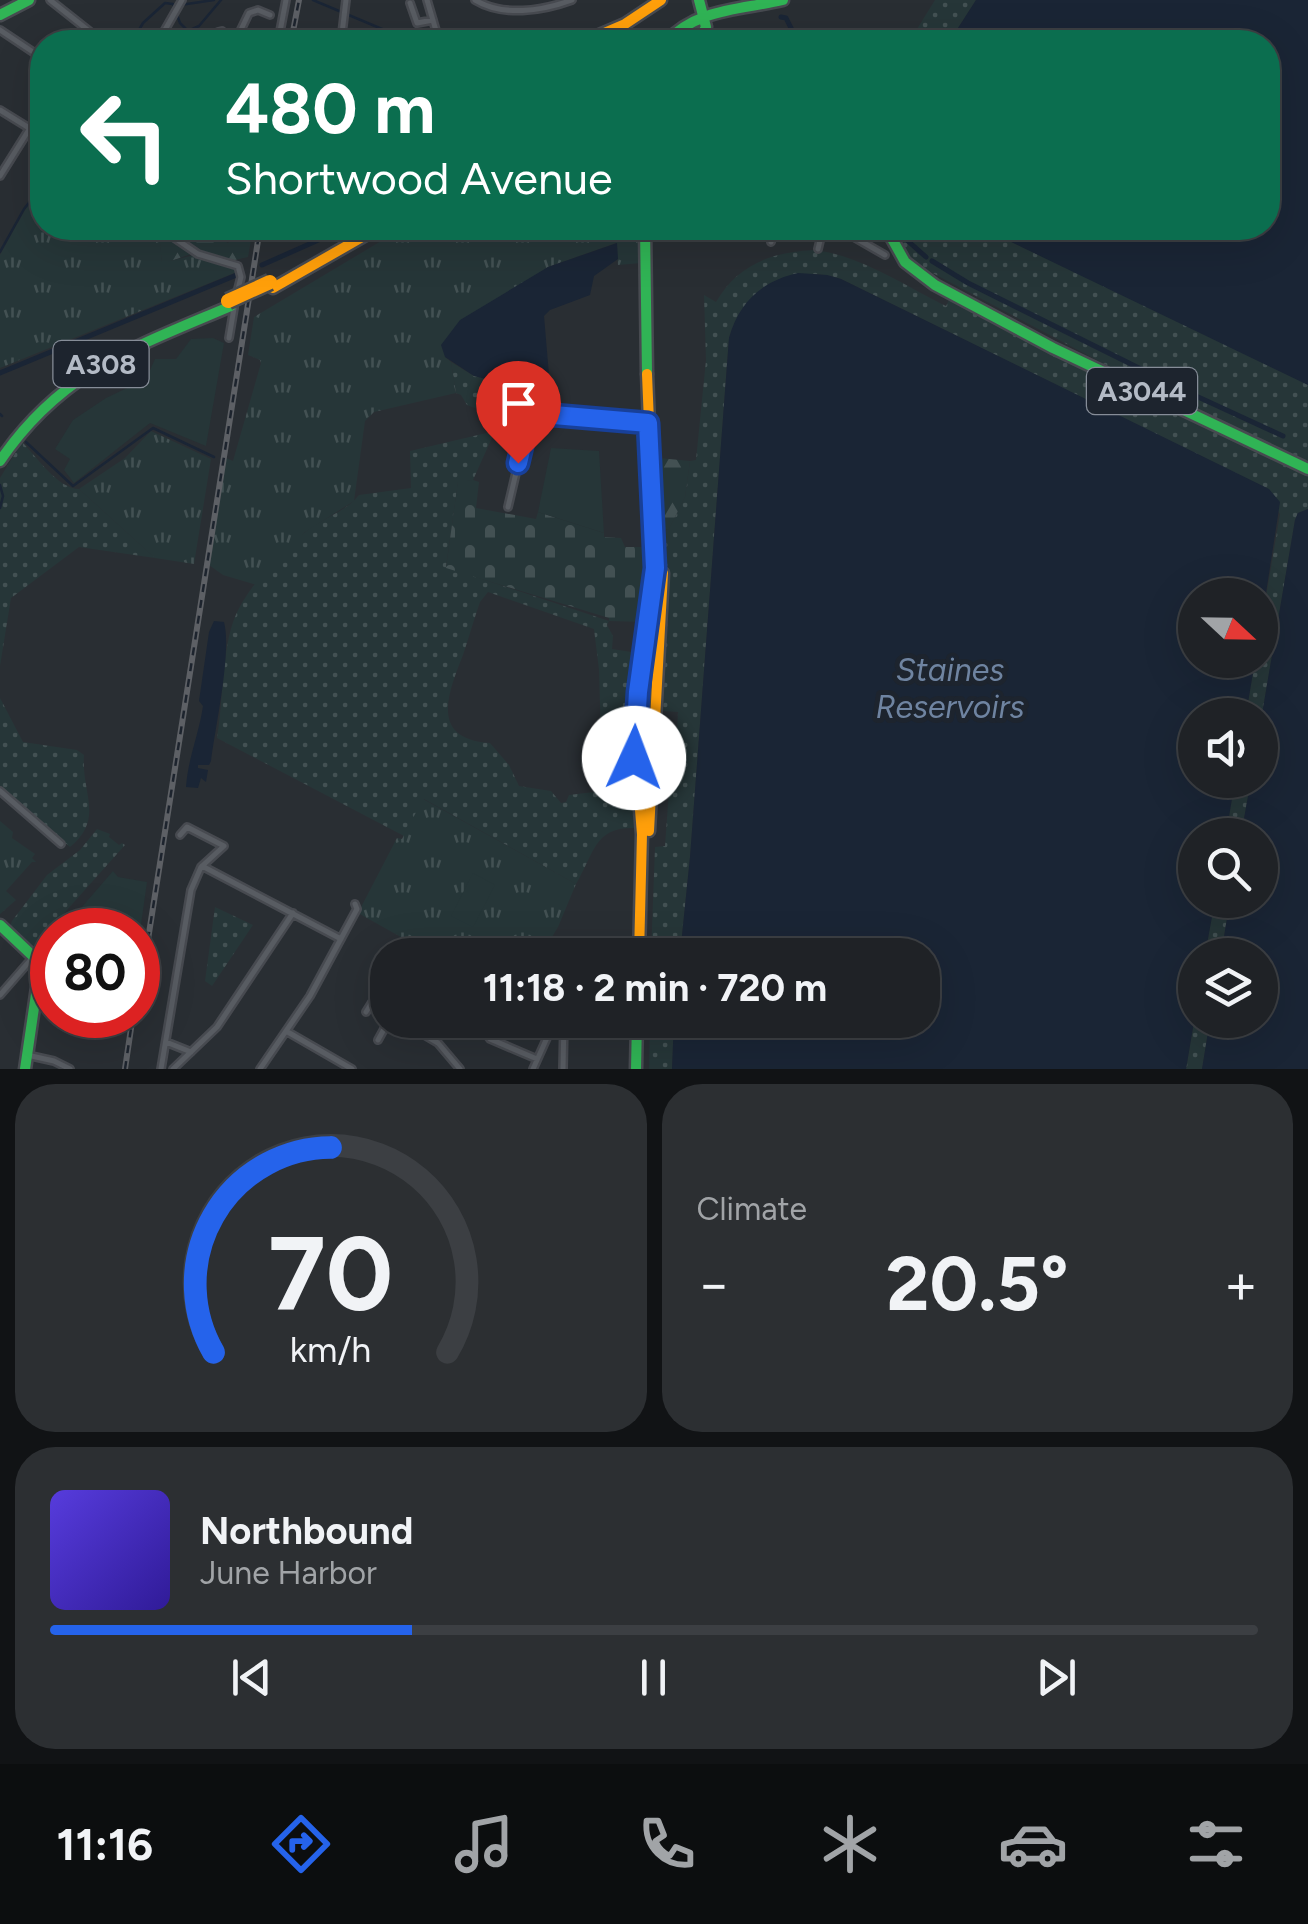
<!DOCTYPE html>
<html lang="en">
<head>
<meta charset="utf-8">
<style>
  :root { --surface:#1f2226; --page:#2c2f32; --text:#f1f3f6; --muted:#a1a4a7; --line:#3c3f43; --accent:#2563eb }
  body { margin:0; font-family:Figtree,sans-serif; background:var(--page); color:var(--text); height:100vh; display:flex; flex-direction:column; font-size:38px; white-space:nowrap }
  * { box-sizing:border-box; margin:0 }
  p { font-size:32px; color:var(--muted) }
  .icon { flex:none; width:55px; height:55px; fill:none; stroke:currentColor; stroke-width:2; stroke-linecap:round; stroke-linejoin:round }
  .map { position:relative; height:1069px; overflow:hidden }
  .panel { display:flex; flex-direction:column; gap:15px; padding:15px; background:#111315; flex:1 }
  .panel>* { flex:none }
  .guide { position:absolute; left:30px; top:30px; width:1250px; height:210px; border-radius:40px; box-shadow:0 10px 40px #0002,0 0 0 2px var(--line); background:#0b6e4f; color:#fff; overflow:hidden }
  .needle { width:65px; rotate:112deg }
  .tools { position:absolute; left:1178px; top:578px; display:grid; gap:20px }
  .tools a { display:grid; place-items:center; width:100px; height:100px; border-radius:50%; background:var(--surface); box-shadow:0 10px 40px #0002,0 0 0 2px var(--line); font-size:50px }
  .speed { position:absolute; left:30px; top:908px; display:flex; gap:20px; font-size:50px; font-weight:700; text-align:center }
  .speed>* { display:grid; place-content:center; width:130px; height:130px; border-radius:50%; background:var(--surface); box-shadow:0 10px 40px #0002,0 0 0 2px var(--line); line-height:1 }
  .speed .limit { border:15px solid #d22; background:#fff; color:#111 }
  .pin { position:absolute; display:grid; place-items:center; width:85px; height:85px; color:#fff; margin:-102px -42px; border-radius:50% 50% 50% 0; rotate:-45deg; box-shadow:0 0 10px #0007 }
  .pin .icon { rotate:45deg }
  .me { position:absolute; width:110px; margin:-55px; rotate:2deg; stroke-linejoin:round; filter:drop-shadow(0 0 8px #0008) }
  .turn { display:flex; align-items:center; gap:35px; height:210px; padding:0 30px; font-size:45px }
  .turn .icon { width:130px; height:130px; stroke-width:2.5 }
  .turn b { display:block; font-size:70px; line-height:85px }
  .big { font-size:75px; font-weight:700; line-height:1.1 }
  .panel .card { flex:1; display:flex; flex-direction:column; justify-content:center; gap:15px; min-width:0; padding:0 35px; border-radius:40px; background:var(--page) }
  .panel .dial { align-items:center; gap:0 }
  .dial svg { height:260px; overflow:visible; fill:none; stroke:var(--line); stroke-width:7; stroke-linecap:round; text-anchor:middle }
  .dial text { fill:var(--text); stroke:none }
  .song { display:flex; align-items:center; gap:30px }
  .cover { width:120px; height:120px; border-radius:15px; background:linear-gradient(135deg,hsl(250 70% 55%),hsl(250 70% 35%)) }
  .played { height:10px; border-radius:5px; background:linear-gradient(90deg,var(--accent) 30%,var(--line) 30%) }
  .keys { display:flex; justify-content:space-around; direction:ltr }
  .heat { display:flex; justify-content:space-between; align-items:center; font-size:55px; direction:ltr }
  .panel .tiles { flex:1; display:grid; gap:15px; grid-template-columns:1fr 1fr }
  .card:last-child { grid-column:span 2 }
  .trip { position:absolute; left:370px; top:938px; width:570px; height:100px; border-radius:40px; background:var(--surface); box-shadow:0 10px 40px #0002,0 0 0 2px var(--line); font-weight:700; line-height:100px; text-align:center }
  .dock { display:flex; height:160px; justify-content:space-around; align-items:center; background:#0c0e0f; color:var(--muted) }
  .dock .icon { width:70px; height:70px }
  .dock .on { color:var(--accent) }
  .dock b { font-size:45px; color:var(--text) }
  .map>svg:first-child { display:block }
</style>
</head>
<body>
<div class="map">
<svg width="1308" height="1069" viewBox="0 0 1308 1069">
  <defs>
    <pattern id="grass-dots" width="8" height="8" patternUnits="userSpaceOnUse" patternTransform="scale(2.5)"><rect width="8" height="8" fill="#263638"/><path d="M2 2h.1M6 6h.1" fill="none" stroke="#435153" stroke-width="1.8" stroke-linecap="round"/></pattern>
    <pattern id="forest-firs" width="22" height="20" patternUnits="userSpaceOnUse" patternTransform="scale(2.5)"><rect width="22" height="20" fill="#263638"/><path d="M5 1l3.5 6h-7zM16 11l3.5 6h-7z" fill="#435153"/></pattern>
    <pattern id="cemetery-stones" width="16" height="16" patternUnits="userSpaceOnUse" patternTransform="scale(2.5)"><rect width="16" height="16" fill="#263638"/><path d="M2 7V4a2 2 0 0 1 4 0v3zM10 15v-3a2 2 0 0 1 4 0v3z" fill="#435153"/></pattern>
    <pattern id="park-tufts" width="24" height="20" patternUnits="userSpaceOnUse" patternTransform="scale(2.5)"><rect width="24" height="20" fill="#263638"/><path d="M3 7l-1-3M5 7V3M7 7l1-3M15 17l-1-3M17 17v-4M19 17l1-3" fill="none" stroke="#435153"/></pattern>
  </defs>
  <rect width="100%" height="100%" fill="#292e33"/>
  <path fill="url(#grass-dots)" d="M935,0H976L949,42H909Z
    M893,228H982L1296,377L1308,385V462L1112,368L908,260Z
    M814,250C860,255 905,286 946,306L949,300L1013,335L1308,475V509L1298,513L1295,520L1260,726V715H1246L1255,660H1260V632L1280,514L1268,495V501H1262L1268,489L841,279C791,263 744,286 729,338L690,857L680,955H651L655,847L665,846L672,749L676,748L678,712L663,711L668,597L666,530L669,529L685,497L690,461L696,460L706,360L704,295L716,302C738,264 772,252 814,250Z
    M451,362L474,376L494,378L491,395L498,417L467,405L461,395L456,393Z
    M495,431L473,480L458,482L446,567L609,621L607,625L613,636L612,649L638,653L635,670L629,671L633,686L626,739L614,745L601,740L599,670L594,629L488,592L480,602C474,619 469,637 463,655C448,693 429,739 490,743L509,765L519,786L551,791L561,803L566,802L569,795L594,792L601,761L617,750L626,754L635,828C594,827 595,852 576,884L424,799L404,836L217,738C223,704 222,647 235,617C247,587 279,555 303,534C320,519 346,512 359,495L411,488L410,451Z
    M22,442C36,456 58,489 79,489L155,558L79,547L11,598L0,666V478Z
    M0,698L23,742L77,750L84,755C81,793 105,818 70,847L0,786Z
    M1235,780H1251L1241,835H1226Z
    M97,829L110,834L109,837L119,845L122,843L125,845L33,948L10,926L12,921L47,875L80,850Z
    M1215,900H1230L1221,955H1205Z
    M215,907L253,925L212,986L205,981Z
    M1195,1016V1020H1210L1202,1069H1186Z
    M650,1020H674L672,1069H649Z"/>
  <path fill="url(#forest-firs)" d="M155,228H199L228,243L241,228H253L248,257L235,260L212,258L197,252L162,264L159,233Z
    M659,458L690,461L685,497L669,529L664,530Z"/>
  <path fill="url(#cemetery-stones)" d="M473,480L479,482L476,508L536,519L538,512L604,533V537L621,538L625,547H649L644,622L609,621V618L446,568L458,481Z"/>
  <path fill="url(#park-tufts)" d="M42,188V228H155L159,232L162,263L194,255L239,271L0,368V255L25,210Z
    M403,228H640L641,263L618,265L616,243L548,267L445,357L451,362L456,393L374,412L365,421L354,501L305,532L257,585L223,575L209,565L226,458L233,461L261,363L260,360L248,355L254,317Z
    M151,431L211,459L194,564L155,558L79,489L125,458Z
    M423,799L576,884L558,927L541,955H442L437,951L433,955L358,913L397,838L402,839Z
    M0,821L13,832L12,838L35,854L32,858L36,862H32L6,891L16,900L0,914Z"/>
  <path fill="#263638" d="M213,338L224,343L206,446L150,423L74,483L64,470L70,459L55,449L73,420L106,398L146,379L155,359H176L191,339Z
    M551,448L599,451L604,533L538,512Z
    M113,871L118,877L147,882L138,946V930H62Z
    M473,873L495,885L473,927L451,916Z"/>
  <path fill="#1a2535" d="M976,0H1308V385L982,228H1268V42H949Z
    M617,243L618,259L594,276L590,295L550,310L544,316L549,375L507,373L490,380L474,376L445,357L441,345L460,320L548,267Z
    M798,273L827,275L841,279L1269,489L1280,502L1260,632V595H1195V660H1255L1246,715H1195V780H1235L1226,835H1195V900H1215L1205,955H1195V1016L1186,1069H672L674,1020H922V955H680L690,857L729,338C739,302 762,281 798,273Z
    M1308,509V1069H1202L1210,1020H1260V955H1221L1230,900H1260V835H1241L1251,780H1260V726L1295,520L1298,513Z
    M214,621L224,622C232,652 215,728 211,761L209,765H198V768L208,770L206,782L201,778L198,788L186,787C188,758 199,734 203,706L199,701L209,632Z"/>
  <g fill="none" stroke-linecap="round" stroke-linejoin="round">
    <path stroke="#1a2535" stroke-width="2.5" d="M313,0L413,42
      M180,5L214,0
      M132,42L143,23L165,3L173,4L180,23L188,31L199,26L221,0
      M0,252L24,209L42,186
      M0,414L2,416
      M26,442L73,486L153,428L214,457
      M0,485L3,496L0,508"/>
    <path stroke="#1a2535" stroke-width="5" d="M781,17L786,18L798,42
      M899,233L926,257
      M932,261L968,283L1179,388
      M262,265L323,238L326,233
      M0,373L239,274
      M1183,390L1283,436"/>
    <g stroke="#474a50" stroke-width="10">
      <path id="street" d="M50,0L103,42
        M427,0L437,34L456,42
        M475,0C503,17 542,11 572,0
        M410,3L417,23L433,20
        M0,30L42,58
        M158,42L182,0
        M212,42L218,32L222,31L234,41
        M235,42L249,13L258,10L270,15
        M278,42L286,0
        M341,42L346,0
        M0,110L42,136
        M0,176L30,128
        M160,228L198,254L238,266L241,277L237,293
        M838,228L885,255
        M771,242L775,228
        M818,249L823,228
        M229,338L234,308
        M499,384L530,413L645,423
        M508,507L530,413
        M0,791L61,844
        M202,866L341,939
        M400,955L407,942
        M566,955L567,948L572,945L637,948
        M0,995L34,956
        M372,1003L388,1013
        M366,1012L388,977
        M399,1020L438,1043L460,1069
        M475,1020L490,1039L537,1059
        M286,1031L352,1069
        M428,1036L438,1020
        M378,1040L389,1020
        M166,1042L191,1052
        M27,1055L54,1061L70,1069
        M161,1069L191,890L201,867L224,846L187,827L180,835
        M173,1069L217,1027L293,913
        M260,1069L310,996L357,909L355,904
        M533,1069L555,1020
        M563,1069L564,1020"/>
    </g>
    <g stroke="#474a50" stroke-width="15">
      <path id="fast" d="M0,15L29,0
        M666,42C698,8 740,10 783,0
        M698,42L706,27L699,0
        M645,228L647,374
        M886,228L905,262L935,285L1053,348L1308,469
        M0,461C61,371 135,347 231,306
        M0,925L36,959L40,967L25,1069
        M636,1069L637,1020"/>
    </g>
    <g stroke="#474a50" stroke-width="15">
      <path id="slow" d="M583,42L625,24L661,0
        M273,288L378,228
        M649,831L663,573
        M639,955L642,834L634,737L655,568L647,374"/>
    </g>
    <g stroke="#474a50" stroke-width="15">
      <path id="jam" d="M606,40L621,37L646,42"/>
    </g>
    <use href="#street" stroke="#585c62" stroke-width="5"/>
    <use href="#fast" stroke="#30b455" stroke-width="10"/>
    <use href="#slow" stroke="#ff9f0a" stroke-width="10"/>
    <use href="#jam" stroke="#e5322d" stroke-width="10"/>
    <g stroke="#5d6065" stroke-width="6">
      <path id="rail" d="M291,42L299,0
        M138,1003L260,228
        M125,1069L133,1015"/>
    </g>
    <use href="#rail" stroke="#1d242e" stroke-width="2.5" stroke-dasharray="8" stroke-linecap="butt"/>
    <g stroke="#464a4f" stroke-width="19" stroke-linecap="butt">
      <path id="slow-bridge" d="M228,301L270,282"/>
    </g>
    <use href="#slow-bridge" stroke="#ff9f0a" stroke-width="14"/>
  </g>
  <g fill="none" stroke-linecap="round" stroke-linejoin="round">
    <g stroke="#184099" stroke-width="25">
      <path id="route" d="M518,463L530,413L648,423L655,568L638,692L634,758"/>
    </g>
    <use href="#route" stroke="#2563eb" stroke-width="18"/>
  </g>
  <g text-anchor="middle" stroke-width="10" stroke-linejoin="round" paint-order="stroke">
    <g fill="#1d242e" stroke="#868d98" stroke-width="2.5">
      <rect x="53.5" y="341" width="95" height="46" rx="8"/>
      <rect x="1087" y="368" width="110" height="46" rx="8"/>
    </g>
    <g font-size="28" font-weight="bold" fill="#b3bac5">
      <text x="101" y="374">A308</text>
      <text x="1142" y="401">A3044</text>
    </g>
    <g font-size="32" font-style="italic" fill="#6f84a1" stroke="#1d242e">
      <text x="950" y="681">Staines<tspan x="950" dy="37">Reservoirs</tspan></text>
    </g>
  </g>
</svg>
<div class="tools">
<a><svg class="needle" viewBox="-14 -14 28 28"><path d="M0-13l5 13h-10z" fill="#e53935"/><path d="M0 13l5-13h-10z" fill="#a1a4a7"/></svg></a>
<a><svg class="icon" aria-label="sound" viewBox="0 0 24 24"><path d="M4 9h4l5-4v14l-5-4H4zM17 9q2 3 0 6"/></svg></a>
<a><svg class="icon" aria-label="search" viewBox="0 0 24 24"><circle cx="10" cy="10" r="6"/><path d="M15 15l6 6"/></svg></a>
<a><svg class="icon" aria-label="layers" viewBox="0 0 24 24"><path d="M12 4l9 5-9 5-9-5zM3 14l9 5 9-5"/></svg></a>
</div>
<div class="speed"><div class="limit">80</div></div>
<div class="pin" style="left:518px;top:463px;background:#d93025"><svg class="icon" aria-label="arrive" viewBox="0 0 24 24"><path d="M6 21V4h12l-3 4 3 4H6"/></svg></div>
<svg class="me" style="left:634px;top:758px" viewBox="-20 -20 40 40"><circle r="19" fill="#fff"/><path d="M0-13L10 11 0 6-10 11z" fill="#2563eb"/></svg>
<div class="trip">11:18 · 2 min · 720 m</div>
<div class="guide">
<div class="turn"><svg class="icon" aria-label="left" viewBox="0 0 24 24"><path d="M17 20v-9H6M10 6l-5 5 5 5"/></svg><div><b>480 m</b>Shortwood Avenue</div></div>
</div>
</div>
<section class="panel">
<div class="tiles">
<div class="card dial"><svg viewBox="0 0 100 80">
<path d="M14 69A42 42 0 1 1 86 69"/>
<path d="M14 69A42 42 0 0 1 50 6" stroke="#2563eb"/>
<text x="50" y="56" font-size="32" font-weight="700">70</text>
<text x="50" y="72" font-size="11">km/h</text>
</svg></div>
<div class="card"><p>Climate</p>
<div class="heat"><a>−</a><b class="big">20.5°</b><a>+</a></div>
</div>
<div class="card">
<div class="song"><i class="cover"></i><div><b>Northbound</b><p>June Harbor</p></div></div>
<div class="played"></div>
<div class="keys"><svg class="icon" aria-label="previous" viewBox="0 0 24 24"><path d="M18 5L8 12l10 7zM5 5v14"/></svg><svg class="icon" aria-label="pause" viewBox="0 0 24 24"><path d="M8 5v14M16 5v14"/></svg><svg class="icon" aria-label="next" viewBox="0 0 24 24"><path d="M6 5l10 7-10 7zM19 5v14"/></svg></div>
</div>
</div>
</section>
<nav class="dock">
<b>11:16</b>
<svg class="icon on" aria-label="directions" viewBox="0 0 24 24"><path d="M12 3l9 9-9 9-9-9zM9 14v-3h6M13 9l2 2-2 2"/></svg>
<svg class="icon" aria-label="music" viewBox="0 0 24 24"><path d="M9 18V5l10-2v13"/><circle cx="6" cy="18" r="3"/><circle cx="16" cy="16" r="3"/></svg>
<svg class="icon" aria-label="phone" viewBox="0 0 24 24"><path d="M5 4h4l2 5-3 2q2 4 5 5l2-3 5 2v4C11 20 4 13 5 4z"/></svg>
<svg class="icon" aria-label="climate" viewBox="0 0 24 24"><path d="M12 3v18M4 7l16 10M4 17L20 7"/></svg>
<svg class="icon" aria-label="car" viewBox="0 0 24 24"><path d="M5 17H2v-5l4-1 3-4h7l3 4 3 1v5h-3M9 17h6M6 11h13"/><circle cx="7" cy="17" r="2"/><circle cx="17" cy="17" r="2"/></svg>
<svg class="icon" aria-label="filters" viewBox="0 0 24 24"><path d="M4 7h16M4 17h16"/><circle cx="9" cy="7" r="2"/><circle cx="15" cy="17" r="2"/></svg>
</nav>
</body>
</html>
